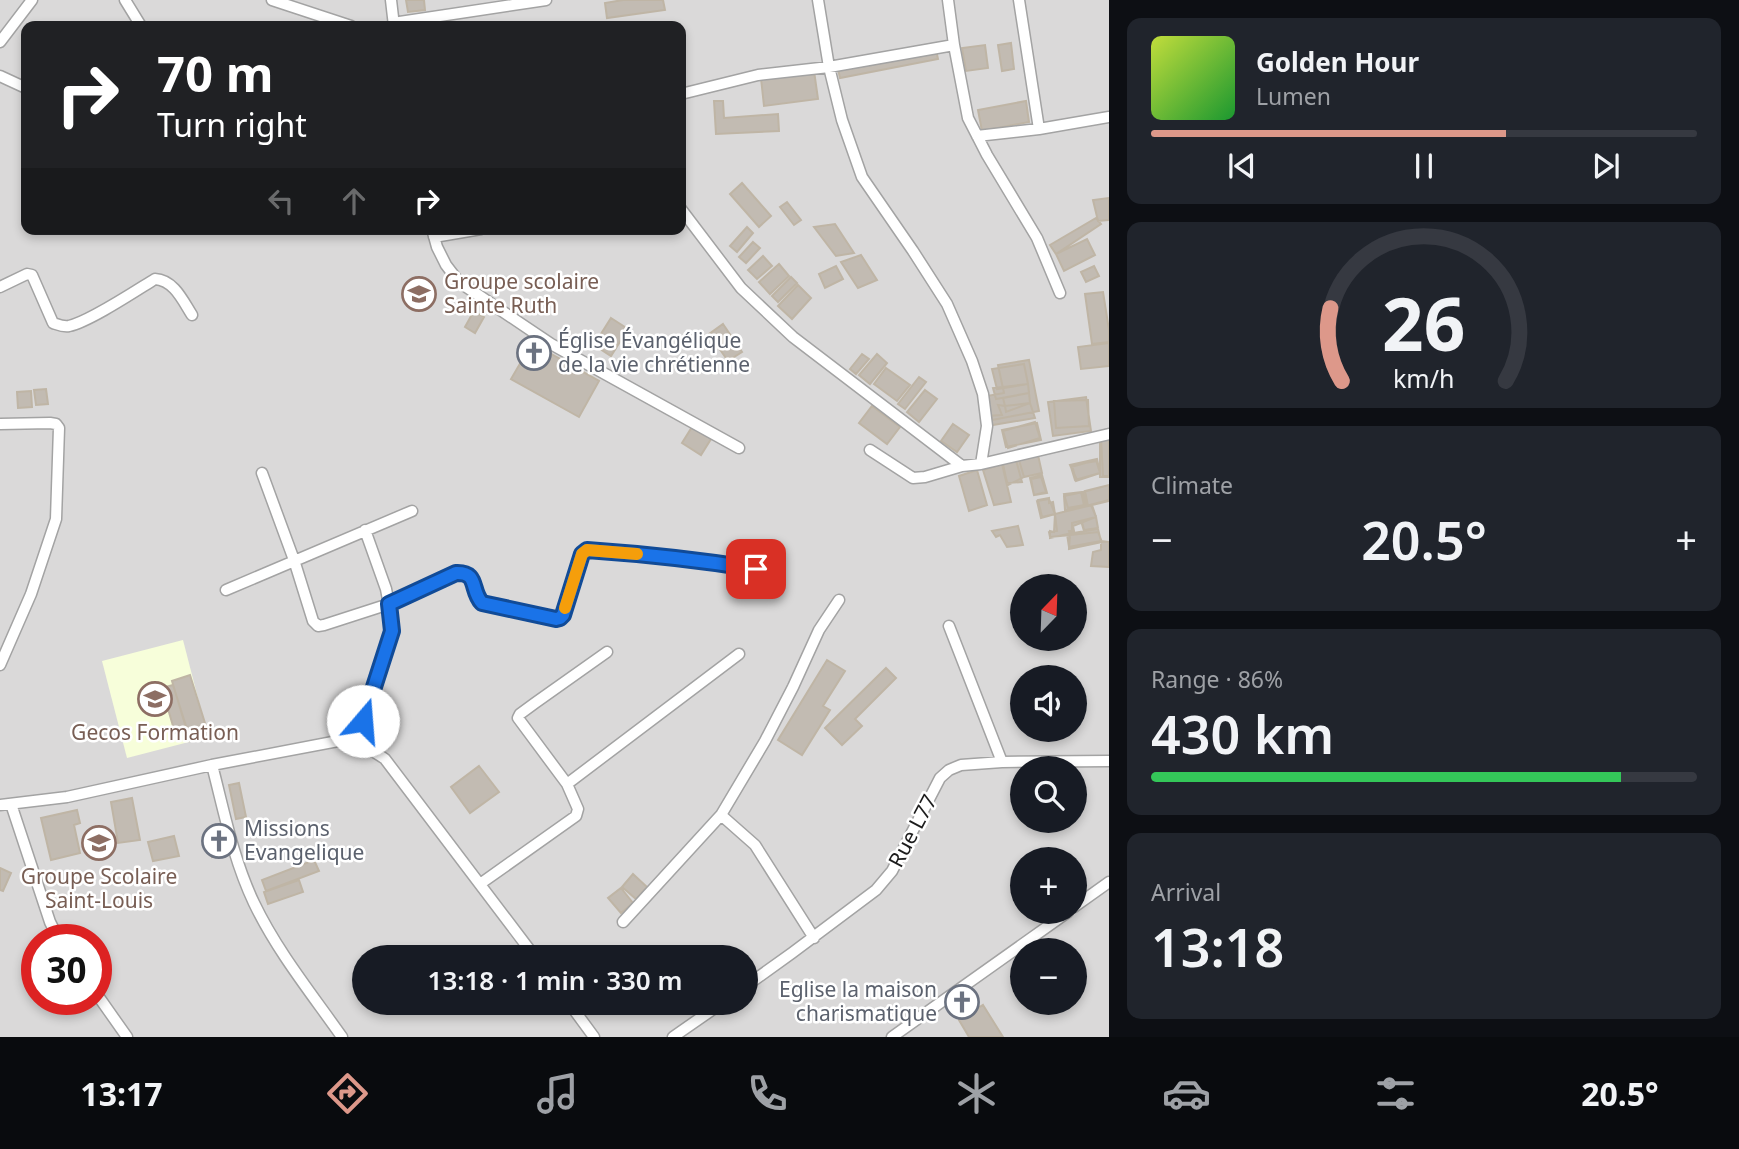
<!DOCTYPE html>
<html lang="en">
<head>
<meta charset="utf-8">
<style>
  :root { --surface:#171b24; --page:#20242c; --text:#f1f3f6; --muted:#9ea1a6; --line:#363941; --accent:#dd988a }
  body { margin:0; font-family:"Noto Sans",sans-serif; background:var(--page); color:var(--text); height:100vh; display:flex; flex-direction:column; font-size:26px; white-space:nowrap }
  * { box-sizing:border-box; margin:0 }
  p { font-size:23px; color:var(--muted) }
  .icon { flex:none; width:38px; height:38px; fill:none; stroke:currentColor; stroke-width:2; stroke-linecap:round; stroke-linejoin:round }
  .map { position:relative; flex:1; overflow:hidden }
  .details { display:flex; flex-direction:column; gap:18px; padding:18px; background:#0d0f14; width:630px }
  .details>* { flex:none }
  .top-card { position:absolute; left:21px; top:21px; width:665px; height:214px; border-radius:14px; box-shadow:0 4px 10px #0003; background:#202124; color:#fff; overflow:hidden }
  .needle { width:46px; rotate:23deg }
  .buttons { position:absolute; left:1010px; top:574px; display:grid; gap:14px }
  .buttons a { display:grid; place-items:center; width:77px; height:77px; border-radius:50%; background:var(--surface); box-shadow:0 4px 10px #0003; font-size:35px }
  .speed { position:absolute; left:21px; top:924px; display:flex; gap:14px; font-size:35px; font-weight:700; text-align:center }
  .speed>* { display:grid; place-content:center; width:91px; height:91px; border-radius:50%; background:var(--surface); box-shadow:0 4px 10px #0003; line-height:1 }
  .speed .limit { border:10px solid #d22; background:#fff; color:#111 }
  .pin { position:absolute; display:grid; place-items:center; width:60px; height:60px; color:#fff; margin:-30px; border-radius:14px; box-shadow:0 4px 10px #0006 }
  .me { position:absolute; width:77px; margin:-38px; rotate:18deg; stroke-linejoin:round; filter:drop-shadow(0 0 5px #0008) }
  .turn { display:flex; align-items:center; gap:24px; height:147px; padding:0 21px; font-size:32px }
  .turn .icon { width:91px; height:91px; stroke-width:2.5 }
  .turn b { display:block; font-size:49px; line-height:60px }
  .lanes { display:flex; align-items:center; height:66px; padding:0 21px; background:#0003; justify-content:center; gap:35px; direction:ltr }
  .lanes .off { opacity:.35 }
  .big { font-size:52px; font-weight:600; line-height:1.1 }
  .details .widget { flex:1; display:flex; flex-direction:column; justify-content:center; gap:10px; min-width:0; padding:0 24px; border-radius:14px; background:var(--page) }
  .details .dial { align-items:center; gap:0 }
  .dial svg { height:182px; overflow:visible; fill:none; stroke:var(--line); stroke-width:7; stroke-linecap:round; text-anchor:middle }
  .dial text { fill:var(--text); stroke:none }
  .song { display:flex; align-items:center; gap:21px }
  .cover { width:84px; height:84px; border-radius:10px; background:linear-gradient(135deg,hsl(70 70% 55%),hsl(130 70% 35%)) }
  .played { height:7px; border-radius:4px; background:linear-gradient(90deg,var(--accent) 65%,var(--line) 65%) }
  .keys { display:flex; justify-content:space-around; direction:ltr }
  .heat { display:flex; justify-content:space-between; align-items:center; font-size:38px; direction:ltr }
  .charge { height:10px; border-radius:5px; background:linear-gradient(90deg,#34c759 86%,var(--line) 0) }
  .trip { position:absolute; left:352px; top:945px; width:406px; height:70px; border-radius:35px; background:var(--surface); box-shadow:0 4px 10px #0003; font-weight:600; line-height:70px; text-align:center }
  .menu { display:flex; height:112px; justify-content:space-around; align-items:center; background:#090b0e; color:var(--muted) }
  .menu .icon { width:49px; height:49px }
  .menu .selected { color:var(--accent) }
  .menu b { font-size:32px; color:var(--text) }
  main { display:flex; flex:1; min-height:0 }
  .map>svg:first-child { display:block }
</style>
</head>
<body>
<main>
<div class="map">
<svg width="1109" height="1037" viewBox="0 0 1109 1037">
  <rect width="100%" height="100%" fill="#edece2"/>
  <path fill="#dad9d9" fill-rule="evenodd" d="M0,0H1109V1037H0ZM26,26H681V229H26ZM1022,586H1074V639H1022ZM1022,677H1074V730H1022ZM1022,768H1074V821H1022ZM1022,859H1074V912H1022ZM37,940H96V999H37ZM1022,950H1074V1003H1022ZM364,957H746V1003H364Z"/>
  <path fill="#f7feda" d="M183,640L208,737L127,758L102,661Z"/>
  <path fill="#c2bbb2" stroke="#bfb5a5" stroke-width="2" d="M406,0H424L425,10L408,12Z
    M623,0H663L665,10L607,18L605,3Z
    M1011,43L1014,69L1002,71L998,45Z
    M985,45L988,68L966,71L962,48Z
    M936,50L938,59L840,78L838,69Z
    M814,71L818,99L764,106L761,78Z
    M714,101H723L724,118L778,114L779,131L716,134Z
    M1026,101L1029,122L982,131L978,110Z
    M742,183L771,216L759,227L730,194Z
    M1109,198V220L1098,221L1093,200Z
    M787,202L801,220L794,225L780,207Z
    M1096,218L1101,224L1056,254L1050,245Z
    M835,224L854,253L836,256L814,227Z
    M747,227L753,233L737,252L730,246Z
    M1087,239L1095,255L1064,271L1056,254Z
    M753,242L760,248L746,263L739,257Z
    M861,255L877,280L858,288L841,262Z
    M763,256L772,266L757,279L748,270Z
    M779,264L789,276L770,294L759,282Z
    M836,266L843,279L825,288L819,274Z
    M1094,266L1099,276L1086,282L1081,272Z
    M791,277L797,283L778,302L772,296Z
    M798,285L811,298L792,319L778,306Z
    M1103,292L1109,330V342L1092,344L1085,294Z
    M474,311L484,317L475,333L465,327Z
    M611,318L628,329L611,356L594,345Z
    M723,324L742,352L728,361L709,334Z
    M532,343L599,381L579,417L511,379Z
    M1109,343V366L1081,369L1078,347Z
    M862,354L869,359L856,374L850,369Z
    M877,354L887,363L870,384L859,375Z
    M1029,360L1039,411L992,420L987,396L1004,393L998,365Z
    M1024,364L1028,384L997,389L992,369Z
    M886,368L910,385L897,401L874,384Z
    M919,377L926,382L905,409L898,404Z
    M1028,384L1029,393L996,399L993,388Z
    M46,389L48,404L36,405L34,390Z
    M925,390L937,399L919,422L907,412Z
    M31,391L32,407L18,408L17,392Z
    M1029,393L1030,403L1005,406L1003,398Z
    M1086,397L1091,431L1053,436L1048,402Z
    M1088,400L1089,426L1056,428L1054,401Z
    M1030,403L1035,418L987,426L988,416L1002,415L998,405L1005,406L1006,412Z
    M872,406L900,427L887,444L859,423Z
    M1035,422L1040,438L1008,448L1003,431Z
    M1037,423L1041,440L1006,447L1002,430Z
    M953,424L969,435L957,452L941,441Z
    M692,427L711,439L701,455L682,443Z
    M1109,437V476H1103L1101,438Z
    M1100,438H1109V477H1100Z
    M1038,455L1042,473L1024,477L1019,460Z
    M1097,459L1100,473L1077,480L1070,465Z
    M1016,460L1022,482L1007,483L1003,464Z
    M1019,460L1024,477L1008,485L1002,464Z
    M1096,460L1100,473L1075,480L1071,467Z
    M1097,461L1100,473L1076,481L1072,465Z
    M1002,464L1011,502L994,505L983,470Z
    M977,470L987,505L969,511L959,476Z
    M1042,475L1047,493L1034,495L1030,478Z
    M1041,477L1046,492L1034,495L1031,479Z
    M1109,485V501L1088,506L1085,491Z
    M1109,485V500L1086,506L1083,492Z
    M1081,492L1084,505L1068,508L1064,494Z
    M1083,492L1086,506L1065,510L1064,496Z
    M1049,498V503L1053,502L1055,514L1042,517L1038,500Z
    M1049,499L1055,514L1041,518L1037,501Z
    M1091,505L1096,517L1072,523V533L1050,538V531L1054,532L1055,514Z
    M1092,505L1096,517L1073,526L1074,531H1069L1070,535L1050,537L1049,532L1057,531L1055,514Z
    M1096,517L1098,528L1084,530L1082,522Z
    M1096,517L1098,529L1084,531L1081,521Z
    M1018,526L1023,545L1007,547L1000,535L996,537L992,531Z
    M1098,529L1101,541L1069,547L1067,534Z
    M1098,532L1102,542L1069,549L1070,535Z
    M1101,541L1109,542V567L1091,566L1093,552L1101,550Z
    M827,660L845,671L823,706L830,710L802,755L778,740Z
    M886,668L896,678L855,719L862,726L842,745L825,728Z
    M190,675L209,736L190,741L172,681Z
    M173,685L187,729L175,733L162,688Z
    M479,766L499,792L470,813L451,787Z
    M239,783L246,817L236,819L229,785Z
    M132,798L140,840L118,843L111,802Z
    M77,810L80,823L74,825L80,853L51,860L41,818Z
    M174,836L179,856L153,861L148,842Z
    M220,838L225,854L212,857L208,842Z
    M314,860L319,871L266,891L262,880Z
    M0,868L11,873L3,891L0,890Z
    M633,874L647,887L636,899L622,887Z
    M299,880L303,892L268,904L264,892Z
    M621,888L633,903L621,913L608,898Z
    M983,1005L1003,1037H969L959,1020Z"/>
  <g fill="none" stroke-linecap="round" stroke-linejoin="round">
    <g stroke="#a3a3a3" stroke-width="13">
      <path id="minor" d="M125,0L141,26
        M272,0L351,26
        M391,0L394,26
        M818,0L829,67L842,120L862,177L913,251L947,304L972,361L983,394L987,426L981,464
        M948,0L954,45L968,118L987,155L1037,238L1060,293
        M1019,0L1039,129
        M393,23L546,0
        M0,42L32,0
        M0,76L26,88
        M681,94L758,75L829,67L954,45
        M977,136L1039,129L1109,117
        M681,209L741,288L793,337L962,466
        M432,229L437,247L446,265L459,282L551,344L739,448
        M434,237L481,229
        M0,287L27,274L32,275L53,323C59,325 63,327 69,326C89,322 137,290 155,279C174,280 183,301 192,315
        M0,424L50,423L56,424L59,428L56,519L31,594L0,665
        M870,450L913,478L925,477L962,466L981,464L1109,434
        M262,473L294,560L313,621L318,626L324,625L389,604L456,573L465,572C475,581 472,595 482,603L556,619L560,618L563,615L581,554L588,550C644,554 700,560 756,569
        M226,590L412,511
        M949,626L1002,762
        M356,744L393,626L386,589L365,530
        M212,765C224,811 233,859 254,903C277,951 311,993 342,1037
        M567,784L518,718L520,714L535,703L607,652
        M11,804L50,922L59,940
        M0,805L67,797L212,765L338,741C356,744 370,748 385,759L535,957
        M721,815L765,741L793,687L819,630L839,600
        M480,884L576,816L578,809L567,784L739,654
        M1074,907L1109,882
        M623,922L721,815L755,845L814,938
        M746,986L792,953L876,890L892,871L940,778L949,770L961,765L1002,762L1109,761
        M96,993L127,1037
        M569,1003L594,1037
        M673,1037L722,1003
        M892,1037L1068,912"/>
    </g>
    <use href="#minor" stroke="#fff" stroke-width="10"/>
  </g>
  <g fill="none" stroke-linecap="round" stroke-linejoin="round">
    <g stroke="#114b97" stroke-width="18">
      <path id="route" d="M363,721L392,631L389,604L456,573C479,572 470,590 482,603L556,619L560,618L563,615L582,554L587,550C644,554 700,560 756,569"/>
    </g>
    <use href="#route" stroke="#1a73e8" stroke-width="12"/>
    <path stroke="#f59e0b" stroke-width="12" d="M565,608L582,554L587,550L637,554"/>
  </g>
  <defs>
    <g id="school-ring" transform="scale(1.75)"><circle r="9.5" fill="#fff" stroke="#8d6e63" stroke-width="1.5"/><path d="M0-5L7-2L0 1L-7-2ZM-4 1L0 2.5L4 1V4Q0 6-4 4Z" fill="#8d6e63"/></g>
    <g id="church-ring" transform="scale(1.75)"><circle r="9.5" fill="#fff" stroke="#6b7280" stroke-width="1.5"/><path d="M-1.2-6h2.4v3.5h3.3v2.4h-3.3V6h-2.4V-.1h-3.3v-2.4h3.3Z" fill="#6b7280"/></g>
    <g id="university-ring" transform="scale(1.75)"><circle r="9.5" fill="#fff" stroke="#8d6e63" stroke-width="1.5"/><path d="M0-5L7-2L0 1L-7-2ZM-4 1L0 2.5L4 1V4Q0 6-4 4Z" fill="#8d6e63"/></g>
  </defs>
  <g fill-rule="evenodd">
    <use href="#school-ring" x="419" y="294"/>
    <use href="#church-ring" x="534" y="353"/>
    <use href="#university-ring" x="155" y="699"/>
    <use href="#church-ring" x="219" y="841"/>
    <use href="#school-ring" x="99" y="843"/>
    <use href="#church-ring" x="962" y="1002"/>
  </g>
  <g text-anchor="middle" stroke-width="5" stroke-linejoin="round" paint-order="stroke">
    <g font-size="21" fill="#785e54" stroke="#fff">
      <text x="444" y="289" text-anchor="start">Groupe scolaire<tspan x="444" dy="24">Sainte Ruth</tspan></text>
      <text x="155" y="740">Gecos Formation</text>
      <text x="99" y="884">Groupe Scolaire<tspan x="99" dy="24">Saint-Louis</tspan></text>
    </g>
    <g font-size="21" fill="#5b616d" stroke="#fff" text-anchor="start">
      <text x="558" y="348">Église Évangélique<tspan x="558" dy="24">de la vie chrétienne</tspan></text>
      <text x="244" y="836">Missions<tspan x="244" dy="24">Evangelique</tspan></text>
      <text x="937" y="997" text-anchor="end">Eglise la maison<tspan x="937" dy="24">charismatique</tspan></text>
    </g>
    <g font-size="21" fill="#1c1c1c" stroke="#fff">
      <text transform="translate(913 831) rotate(-62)" y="7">Rue L77</text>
    </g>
  </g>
</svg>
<div class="buttons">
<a><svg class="needle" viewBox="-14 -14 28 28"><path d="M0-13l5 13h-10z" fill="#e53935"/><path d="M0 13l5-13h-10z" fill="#9ea1a6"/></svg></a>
<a><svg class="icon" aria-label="sound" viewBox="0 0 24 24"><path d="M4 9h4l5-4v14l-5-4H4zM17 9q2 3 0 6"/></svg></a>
<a><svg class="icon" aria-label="search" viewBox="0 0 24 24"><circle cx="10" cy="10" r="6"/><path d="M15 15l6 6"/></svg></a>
<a>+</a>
<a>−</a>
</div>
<div class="speed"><div class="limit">30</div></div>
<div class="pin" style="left:756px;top:569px;background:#d93025"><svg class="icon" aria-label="arrive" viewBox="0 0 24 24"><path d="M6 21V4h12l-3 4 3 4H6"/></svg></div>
<svg class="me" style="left:363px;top:721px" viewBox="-20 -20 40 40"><circle r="19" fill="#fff"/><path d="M0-13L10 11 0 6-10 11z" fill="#1a73e8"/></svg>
<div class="trip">13:18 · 1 min · 330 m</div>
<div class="top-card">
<div class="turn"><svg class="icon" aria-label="right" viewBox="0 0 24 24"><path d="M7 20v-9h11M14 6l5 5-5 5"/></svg><div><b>70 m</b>Turn right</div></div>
<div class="lanes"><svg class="icon off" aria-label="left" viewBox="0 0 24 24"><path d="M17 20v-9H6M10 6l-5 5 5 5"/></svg><svg class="icon off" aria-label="ahead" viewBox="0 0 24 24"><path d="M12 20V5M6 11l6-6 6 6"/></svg><svg class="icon" aria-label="right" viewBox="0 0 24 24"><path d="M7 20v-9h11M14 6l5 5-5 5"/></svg></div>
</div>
</div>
<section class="details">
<div class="widget">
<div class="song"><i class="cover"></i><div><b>Golden Hour</b><p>Lumen</p></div></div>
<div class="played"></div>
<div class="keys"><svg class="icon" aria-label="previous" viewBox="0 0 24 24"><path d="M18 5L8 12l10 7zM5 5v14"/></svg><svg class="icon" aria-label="pause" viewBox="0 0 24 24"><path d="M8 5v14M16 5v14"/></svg><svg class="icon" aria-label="next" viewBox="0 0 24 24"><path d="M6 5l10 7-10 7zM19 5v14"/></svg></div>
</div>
<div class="widget dial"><svg viewBox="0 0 100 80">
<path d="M14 69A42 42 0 1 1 86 69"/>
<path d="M14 69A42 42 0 0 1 9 37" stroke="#dd988a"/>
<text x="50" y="56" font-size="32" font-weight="700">26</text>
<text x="50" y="72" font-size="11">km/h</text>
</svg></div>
<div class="widget"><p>Climate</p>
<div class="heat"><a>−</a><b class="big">20.5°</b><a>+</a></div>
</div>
<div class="widget"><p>Range · 86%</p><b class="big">430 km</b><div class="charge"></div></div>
<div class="widget"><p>Arrival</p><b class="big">13:18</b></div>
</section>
</main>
<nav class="menu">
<b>13:17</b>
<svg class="icon selected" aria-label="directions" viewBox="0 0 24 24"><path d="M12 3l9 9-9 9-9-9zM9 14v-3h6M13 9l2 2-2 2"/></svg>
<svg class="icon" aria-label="music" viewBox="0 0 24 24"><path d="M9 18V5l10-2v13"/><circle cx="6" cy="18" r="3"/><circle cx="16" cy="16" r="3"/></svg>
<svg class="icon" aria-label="phone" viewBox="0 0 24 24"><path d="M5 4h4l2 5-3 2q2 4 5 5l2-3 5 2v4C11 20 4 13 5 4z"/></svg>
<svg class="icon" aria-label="climate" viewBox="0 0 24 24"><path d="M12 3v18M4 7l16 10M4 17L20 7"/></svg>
<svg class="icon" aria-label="car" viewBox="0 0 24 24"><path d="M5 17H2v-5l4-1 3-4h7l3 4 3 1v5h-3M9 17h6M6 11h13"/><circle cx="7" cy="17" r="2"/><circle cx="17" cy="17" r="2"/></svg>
<svg class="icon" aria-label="filters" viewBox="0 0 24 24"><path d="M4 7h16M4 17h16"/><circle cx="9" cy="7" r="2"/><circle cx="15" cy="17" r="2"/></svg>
<b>20.5°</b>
</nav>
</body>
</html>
